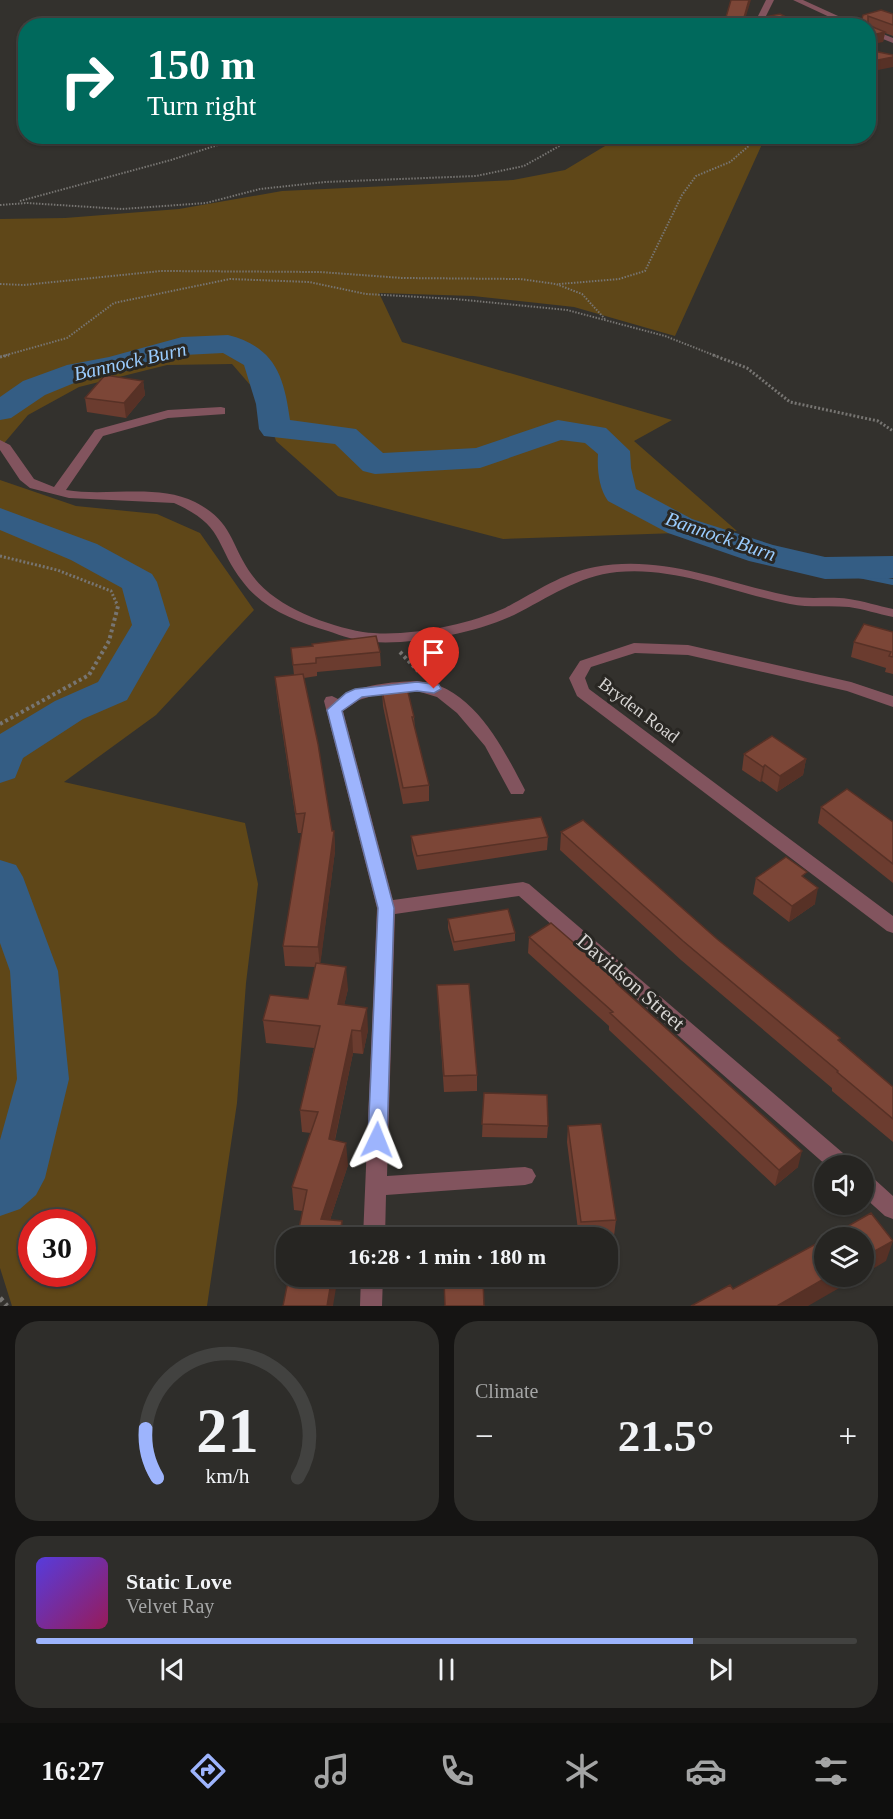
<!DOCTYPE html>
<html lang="en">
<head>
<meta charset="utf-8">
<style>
  :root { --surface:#262522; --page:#2e2d2a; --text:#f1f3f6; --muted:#a4a5a5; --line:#424240; --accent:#9db4fd }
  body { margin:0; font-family:"Times New Roman",serif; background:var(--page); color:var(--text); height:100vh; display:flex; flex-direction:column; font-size:22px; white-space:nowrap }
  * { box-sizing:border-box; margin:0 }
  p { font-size:20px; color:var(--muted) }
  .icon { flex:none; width:33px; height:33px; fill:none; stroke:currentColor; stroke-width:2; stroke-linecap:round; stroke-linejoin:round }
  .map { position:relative; height:1306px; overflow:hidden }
  .sheet { display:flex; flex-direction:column; gap:15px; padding:15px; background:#151413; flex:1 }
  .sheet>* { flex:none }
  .banner { position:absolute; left:18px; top:18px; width:858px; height:126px; border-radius:24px; box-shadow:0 2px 4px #0004,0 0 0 2px var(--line); background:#00695c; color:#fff; overflow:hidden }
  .fabs { position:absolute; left:814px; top:1155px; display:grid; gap:12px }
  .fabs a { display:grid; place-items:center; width:60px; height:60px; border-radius:50%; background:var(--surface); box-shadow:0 2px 4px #0004,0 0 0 2px var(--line); font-size:30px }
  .speed { position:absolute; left:18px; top:1209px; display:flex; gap:12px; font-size:30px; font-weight:700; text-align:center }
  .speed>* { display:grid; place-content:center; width:78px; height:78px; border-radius:50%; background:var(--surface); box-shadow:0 2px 4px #0004,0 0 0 2px var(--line); line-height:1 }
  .speed .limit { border:9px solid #d22; background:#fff; color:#111 }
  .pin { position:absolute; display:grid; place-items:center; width:51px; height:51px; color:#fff; margin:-62px -26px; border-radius:50% 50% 50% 0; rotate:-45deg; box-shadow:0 0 6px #0007 }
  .pin .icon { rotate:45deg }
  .me { position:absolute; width:66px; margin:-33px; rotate:2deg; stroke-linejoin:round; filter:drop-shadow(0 0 4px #0008) }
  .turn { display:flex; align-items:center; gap:21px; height:126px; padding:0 30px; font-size:27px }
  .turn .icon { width:78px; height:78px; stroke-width:2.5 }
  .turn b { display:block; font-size:42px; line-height:51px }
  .big { font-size:45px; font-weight:600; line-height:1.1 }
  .sheet .widget { flex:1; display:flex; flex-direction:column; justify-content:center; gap:9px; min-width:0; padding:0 21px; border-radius:24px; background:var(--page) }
  .sheet .dial { align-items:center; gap:0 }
  .dial svg { height:156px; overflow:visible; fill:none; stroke:var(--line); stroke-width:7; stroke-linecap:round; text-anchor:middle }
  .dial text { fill:var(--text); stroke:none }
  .song { display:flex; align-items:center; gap:18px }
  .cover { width:72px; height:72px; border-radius:9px; background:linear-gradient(135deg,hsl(250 70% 55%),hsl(330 70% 35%)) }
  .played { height:6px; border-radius:3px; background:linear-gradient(90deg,var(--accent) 80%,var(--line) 80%) }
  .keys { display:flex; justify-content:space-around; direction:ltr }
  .heat { display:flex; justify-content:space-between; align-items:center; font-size:33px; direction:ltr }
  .sheet .tiles { flex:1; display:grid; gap:15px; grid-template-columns:1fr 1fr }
  .widget:last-child { grid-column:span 2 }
  .trip { position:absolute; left:276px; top:1227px; width:342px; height:60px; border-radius:24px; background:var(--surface); box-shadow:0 2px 4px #0004,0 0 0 2px var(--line); font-weight:600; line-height:60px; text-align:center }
  .dock { display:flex; height:96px; justify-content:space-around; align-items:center; background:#0f0f0e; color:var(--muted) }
  .dock .icon { width:42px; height:42px }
  .dock .on { color:var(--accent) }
  .dock b { font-size:27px; color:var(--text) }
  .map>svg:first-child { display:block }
</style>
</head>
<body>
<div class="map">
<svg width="893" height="1306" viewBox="0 0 893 1306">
  <rect width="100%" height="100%" fill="#33312d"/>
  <path fill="#5f4718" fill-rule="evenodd" d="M763,142L675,336L574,307L473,296L379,293L402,342L672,420L634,441L737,531L503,539L338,496L276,441L263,400L232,364L167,365L79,387L28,415L0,448V219L65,218L179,209L282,191L513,180L565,170L605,146Z
    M0,480L76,506L157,514L200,533L254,610L156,715L64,782L245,823L258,884L246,983L237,1103L207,1306H12L0,1268ZM82,1222V1274H32V1222Z"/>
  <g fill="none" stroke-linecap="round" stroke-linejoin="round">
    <path stroke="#345d84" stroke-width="6" d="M825,568L893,582"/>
    <path fill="#345d84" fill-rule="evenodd" d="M228,335C275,347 284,376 290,420L356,429L383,453L476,448L558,420L606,428L630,451L631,468L636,489L692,519L773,545L825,557L893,556V578L825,579L749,561L668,533L608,501C599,488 597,470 598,454L585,443L561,440L480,468L375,474L363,471L335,444L264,436L259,429L256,404L244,365L223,353L184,355L112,375L84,379L45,395L11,418L0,420V397L23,381L67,365L109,357L182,337Z
      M0,508L97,544L152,574L157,582L170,625L127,700L83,719L23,758L15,778L0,783V734L55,701L98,682L132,625L122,588L71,560L0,530Z
      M0,860L16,865L23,877L58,971L69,1079L45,1178L36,1195L20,1209L0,1216V1140L17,1079L10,971L0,943Z"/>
    <path stroke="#777572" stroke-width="2" stroke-dasharray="1.5 1.5" stroke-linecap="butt" d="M552,136L570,140L758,138L760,136
      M20,201L171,160L246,136
      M0,205L27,203L122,209L206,203L260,189L325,182L476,176L524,166L570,140
      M0,284L24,285L161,271L320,272L402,278L520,279L556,284L582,294L605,319
      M559,284L619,279L645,271L682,195L696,176L730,162L758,138
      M3,356L67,338L114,303L230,279L309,282L366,294L455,299L567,310L665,336L716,356"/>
    <path stroke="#777572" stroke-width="3" stroke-dasharray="2 2" stroke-linecap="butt" d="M713,355L747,368L790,402L878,421L893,431
      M0,357L9,355
      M0,556L57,570L111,591L117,604"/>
    <path stroke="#777572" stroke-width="4" stroke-dasharray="3 3" stroke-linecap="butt" d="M400,652L418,671
      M0,724L89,675L109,641L118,606L116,603"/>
    <path stroke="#777572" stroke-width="5" stroke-dasharray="4 4" stroke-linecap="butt" d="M0,1298L7,1306"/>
    <path fill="#82545e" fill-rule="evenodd" d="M766,0H774L763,22L765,26H757L755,22Z
      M793,0H803L860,26H849Z
      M868,28L893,38V43L868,33Z
      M221,407L225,408V414L168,418L103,436L66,490C107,497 157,483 195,502C234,522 230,545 252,575C275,607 326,625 363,632C404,638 468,625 505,608C534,593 562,573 595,567C663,554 725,583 790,596C810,600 829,596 849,599C864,601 878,606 893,609V617C878,614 864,609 849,607C829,605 810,608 790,604C733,593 676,566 617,572C578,576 548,598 514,615C476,633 414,645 372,642C357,641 342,636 328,631C297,622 263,609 243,582C214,545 226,526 174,503L69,498L30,488L20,480L0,450V440L10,445L34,479L54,487L95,430L168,410Z
      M634,643L688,645L851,682L893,696V707L847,691L688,655L635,653L591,667L585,678L589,689L893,916V933L887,931L577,696L569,678L580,661Z
      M417,681C472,684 503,748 525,790L523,794H511L485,746L457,713L437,697L417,691L372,696L359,700L343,711L393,900L523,882L529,884L850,1159L853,1166H827L519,896L395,914L387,1176L525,1167L532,1169L536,1176L532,1183L525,1185L386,1195L385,1238H363L377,908L324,701L326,697L332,696L338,699C361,684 391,682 417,681Z
      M864,1175L872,1177L893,1196V1219L885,1216L864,1197Z
      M361,1276H383L382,1306H360Z"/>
  </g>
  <path fill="#6b3c2f" d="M893,14V36L885,33L883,42L862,19L863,15Z
    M143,381L145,395L126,418L87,412L85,398Z
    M893,632V674L885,672L886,668L851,657L854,642Z
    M291,648L380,652L381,666L317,672V676L304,678L332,831H334L335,851L320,964L348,989L344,1005L368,1030L363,1054L353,1053L335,1140L348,1165L330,1220L344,1238L302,1211L294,1210L292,1187L311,1133L302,1132L300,1110L314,1048L266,1043L263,1020L308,999L316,967L285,966L283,946L302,833H298L277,697L275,677L294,675Z
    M382,691L414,717L415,729L429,785V801L403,804L383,706Z
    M744,754L806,759L803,775L777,792L762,781L760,782L742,770Z
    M821,807L893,822V883L818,823Z
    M561,832L717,939L840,1041L893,1087V1142L832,1091V1088L681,960L560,850Z
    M411,836L548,837L547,850L417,870L412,850Z
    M756,878L806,879L815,904L789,922L753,894Z
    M448,919L515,933V941L454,951L448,928Z
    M529,937L798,1167L775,1186L609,1030V1026L528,953Z
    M437,985L477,1075V1091L444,1092L438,1002Z
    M484,1093L548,1126L547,1138L482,1137Z
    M568,1126L616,1220L614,1236L579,1238L567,1142Z
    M494,1276H559L494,1278Z"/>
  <path fill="#573126" d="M749,0H751L743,26V21Z
    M885,32L883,42L868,45V36Z
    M893,57V67L868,72V62Z
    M143,381L145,395L126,418L124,403Z
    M806,759L803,775L777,792L780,776Z
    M765,765L762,781L760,782L763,767Z
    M334,831L335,851L320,967L318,947Z
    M818,888L815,904L789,922L792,906Z
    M346,967L348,989L339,1027L338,1004Z
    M367,1008L368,1030L363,1054L361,1031Z
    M352,1030L353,1053L330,1162L329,1139Z
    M346,1143L348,1165L324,1238L321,1219Z
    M802,1151L798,1167L775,1186L779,1170Z
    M342,1221L344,1238H339Z
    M893,1241L886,1261L864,1274V1257Z
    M332,1276H338L333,1306H327Z
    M829,1276H860L808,1306H777Z"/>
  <path fill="#7c4637" stroke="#573126" stroke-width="1.5" d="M731,0H749L743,21L780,14L805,26H726L724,24Z
    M881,10L893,14V25L868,16V25L885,32L868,36V26H808L849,18L862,19L863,15Z
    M868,48L869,50L893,55V57L868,62Z
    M105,375L143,381L124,403L85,398Z
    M864,624L893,632V657L889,656L891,652L854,642Z
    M376,636L380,652L316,658V663L293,665L291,648L313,646L312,644Z
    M303,674L318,744L332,831H334L318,947L283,946L305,813L296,814L275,677Z
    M407,688L414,717H412L429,785L403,788L382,691Z
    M772,736L806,759L780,776L765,765L763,767L744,754Z
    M847,789L893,822V864L821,807Z
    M541,817L548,837L417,856L411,836Z
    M583,820L717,939L840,1038L838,1040L893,1087V1119L837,1072L838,1071L683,941L561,832Z
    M786,857L807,872L802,876L818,888L792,906L756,878Z
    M508,909L515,933L454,942L448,919Z
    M551,923L618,981L616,983L802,1151L779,1170L610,1013L613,1012L529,937Z
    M316,963L346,967L338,1004L367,1008L361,1031L352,1030L329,1139L346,1143L321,1219L342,1221L339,1238H297L307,1190L292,1187L318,1112L300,1110L320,1026L263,1020L270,995L308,999Z
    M469,984L477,1075L444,1076L437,985Z
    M484,1093L547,1095L548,1126L482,1124Z
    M601,1124L616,1220L581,1222L568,1126Z
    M871,1213L893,1241L864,1257V1238H827Z
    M558,1228V1238H492V1230Z
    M825,1239V1276H829L777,1306H691L730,1285L733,1289Z
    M289,1276H332L327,1306H283Z
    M483,1280L484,1306H445L444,1281Z"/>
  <path fill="#9db4fd" stroke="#6675a4" stroke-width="1.5" d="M417,682L439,685L441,689L434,693L417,691L362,697L342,711L394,908L387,1140L384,1146L377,1148L371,1146L368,1140L378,908L327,710L346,693L355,689Z"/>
  <g text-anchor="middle" stroke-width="6" stroke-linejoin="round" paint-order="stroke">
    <g font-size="18" fill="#d6d4d2" stroke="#292723">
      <text transform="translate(639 710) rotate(37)" y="6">Bryden Road</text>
    </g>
    <g font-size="20" font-style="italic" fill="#9accfe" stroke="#292723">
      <text transform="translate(130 361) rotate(-13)" y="7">Bannock Burn</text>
      <text transform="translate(721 536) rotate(19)" y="7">Bannock Burn</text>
    </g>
    <g font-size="21" fill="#d6d4d2" stroke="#292723">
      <text transform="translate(631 982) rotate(41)" y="7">Davidson Street</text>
    </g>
  </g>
</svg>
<div class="fabs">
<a><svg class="icon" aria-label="sound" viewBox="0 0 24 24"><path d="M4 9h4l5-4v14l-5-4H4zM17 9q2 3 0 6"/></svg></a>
<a><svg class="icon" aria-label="layers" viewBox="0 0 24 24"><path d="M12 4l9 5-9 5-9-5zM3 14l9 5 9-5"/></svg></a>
</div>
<div class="speed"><div class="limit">30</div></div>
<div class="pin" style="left:434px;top:689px;background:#d93025"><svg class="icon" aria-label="arrive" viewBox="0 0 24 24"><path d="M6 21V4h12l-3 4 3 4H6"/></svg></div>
<svg class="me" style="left:377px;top:1140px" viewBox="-20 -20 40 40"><path d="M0-17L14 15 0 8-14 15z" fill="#9db4fd" stroke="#fff" stroke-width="4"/></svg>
<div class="trip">16:28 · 1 min · 180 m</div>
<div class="banner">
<div class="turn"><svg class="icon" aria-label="right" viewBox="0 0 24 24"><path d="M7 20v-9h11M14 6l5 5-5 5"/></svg><div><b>150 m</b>Turn right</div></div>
</div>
</div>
<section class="sheet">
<div class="tiles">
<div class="widget dial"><svg viewBox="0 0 100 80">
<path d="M14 69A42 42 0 1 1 86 69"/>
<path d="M14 69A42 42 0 0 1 8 44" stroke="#9db4fd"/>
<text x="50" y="56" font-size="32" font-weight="700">21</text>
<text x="50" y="72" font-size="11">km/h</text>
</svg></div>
<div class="widget"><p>Climate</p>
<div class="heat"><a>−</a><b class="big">21.5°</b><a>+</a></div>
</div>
<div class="widget">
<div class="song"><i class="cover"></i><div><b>Static Love</b><p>Velvet Ray</p></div></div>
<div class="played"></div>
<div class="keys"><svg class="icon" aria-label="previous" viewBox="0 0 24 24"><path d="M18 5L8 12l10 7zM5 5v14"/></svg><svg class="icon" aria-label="pause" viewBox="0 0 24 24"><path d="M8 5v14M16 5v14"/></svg><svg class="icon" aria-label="next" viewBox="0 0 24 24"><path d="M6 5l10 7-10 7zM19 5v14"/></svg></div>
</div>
</div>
</section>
<nav class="dock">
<b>16:27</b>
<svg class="icon on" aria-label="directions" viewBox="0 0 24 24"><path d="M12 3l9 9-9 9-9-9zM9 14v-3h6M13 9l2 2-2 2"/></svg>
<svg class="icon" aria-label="music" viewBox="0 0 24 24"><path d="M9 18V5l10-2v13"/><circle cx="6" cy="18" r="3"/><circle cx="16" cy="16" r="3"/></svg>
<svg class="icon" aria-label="phone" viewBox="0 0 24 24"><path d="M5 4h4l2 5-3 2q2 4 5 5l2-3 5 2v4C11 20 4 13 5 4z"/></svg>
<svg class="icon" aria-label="climate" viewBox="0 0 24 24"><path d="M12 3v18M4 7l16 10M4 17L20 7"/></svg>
<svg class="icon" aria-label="car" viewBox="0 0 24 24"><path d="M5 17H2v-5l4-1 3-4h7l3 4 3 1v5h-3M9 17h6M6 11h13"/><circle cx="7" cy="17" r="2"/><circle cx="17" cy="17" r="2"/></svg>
<svg class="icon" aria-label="filters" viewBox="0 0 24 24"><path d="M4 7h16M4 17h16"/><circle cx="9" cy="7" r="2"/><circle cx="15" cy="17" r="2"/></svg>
</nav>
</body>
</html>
